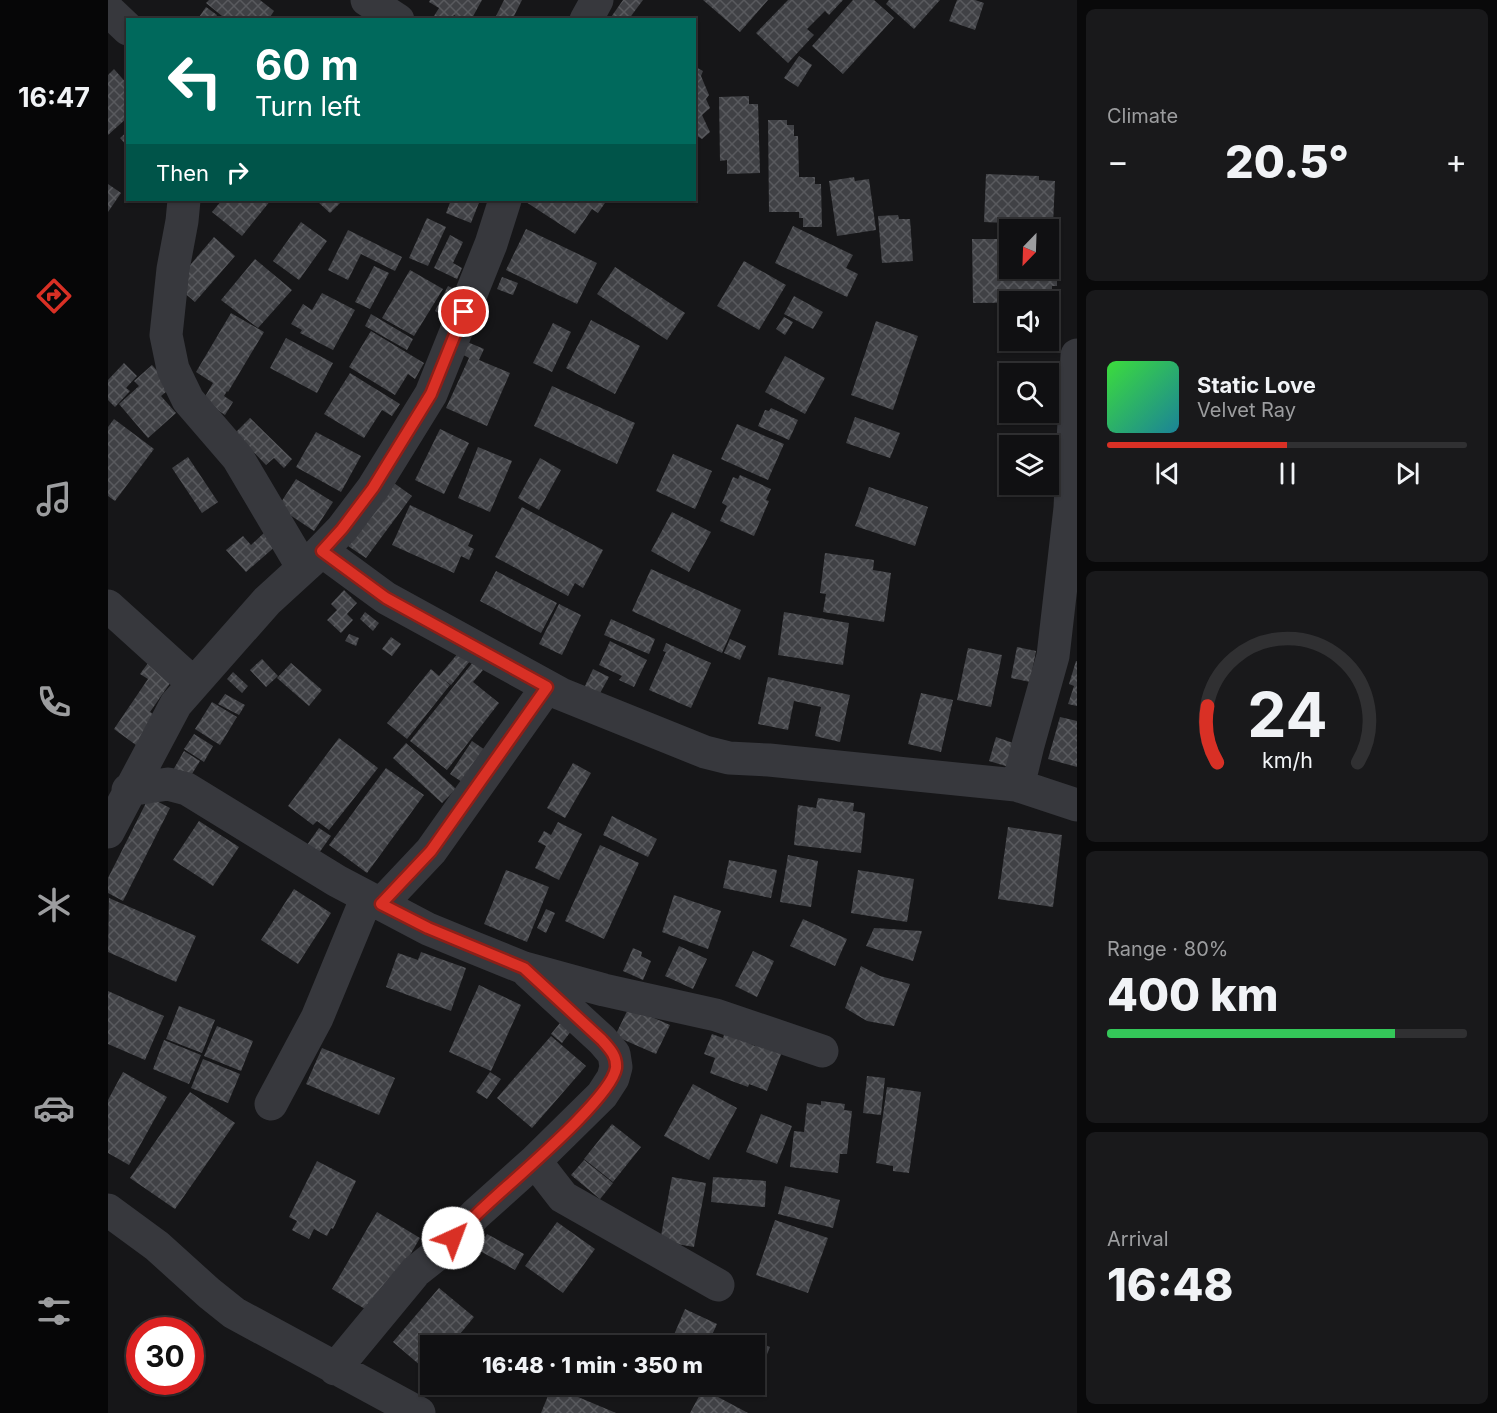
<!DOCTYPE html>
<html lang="en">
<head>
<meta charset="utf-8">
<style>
  :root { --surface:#101012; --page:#19191b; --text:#f1f3f6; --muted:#9c9d9f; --line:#303032; --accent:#d93025 }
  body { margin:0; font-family:Inter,sans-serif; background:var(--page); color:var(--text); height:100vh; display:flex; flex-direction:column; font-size:22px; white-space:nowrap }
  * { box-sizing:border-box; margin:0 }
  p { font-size:20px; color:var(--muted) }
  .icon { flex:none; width:33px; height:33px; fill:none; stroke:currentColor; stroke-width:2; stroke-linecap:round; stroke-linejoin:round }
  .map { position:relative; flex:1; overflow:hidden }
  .panel { display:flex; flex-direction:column; gap:9px; padding:9px; background:#09090a; width:420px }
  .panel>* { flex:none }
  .hud { position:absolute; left:18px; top:18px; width:570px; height:183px; border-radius:0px; box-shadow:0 2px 4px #0004,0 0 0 2px var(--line); background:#00695c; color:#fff; overflow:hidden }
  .needle { width:39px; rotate:203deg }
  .fabs { position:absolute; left:891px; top:219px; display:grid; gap:12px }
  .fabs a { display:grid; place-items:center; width:60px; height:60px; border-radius:0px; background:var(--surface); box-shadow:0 2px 4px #0004,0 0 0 2px var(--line); font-size:30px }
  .speed { position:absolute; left:18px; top:1317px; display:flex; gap:12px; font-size:30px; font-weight:700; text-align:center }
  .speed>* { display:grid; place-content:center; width:78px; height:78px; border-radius:50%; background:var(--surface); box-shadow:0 2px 4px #0004,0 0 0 2px var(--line); line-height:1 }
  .speed .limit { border:9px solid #d22; background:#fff; color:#111 }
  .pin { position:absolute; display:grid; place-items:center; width:51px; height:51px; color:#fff; margin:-26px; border:3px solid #fff; border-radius:50%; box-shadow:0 2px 6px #0007 }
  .me { position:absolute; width:66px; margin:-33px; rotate:43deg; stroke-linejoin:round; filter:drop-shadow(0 0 4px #0008) }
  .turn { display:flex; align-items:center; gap:21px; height:126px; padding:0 30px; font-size:27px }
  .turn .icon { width:78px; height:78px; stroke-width:2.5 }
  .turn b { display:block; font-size:42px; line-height:51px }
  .then { display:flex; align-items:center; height:57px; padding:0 30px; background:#0003; gap:12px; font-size:22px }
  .big { font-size:45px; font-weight:800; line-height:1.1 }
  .panel .widget { flex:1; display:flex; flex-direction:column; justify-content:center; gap:9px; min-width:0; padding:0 21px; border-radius:9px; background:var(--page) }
  .panel .dial { align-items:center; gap:0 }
  .dial svg { height:156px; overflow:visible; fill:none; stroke:var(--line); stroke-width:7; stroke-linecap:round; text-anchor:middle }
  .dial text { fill:var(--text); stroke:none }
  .song { display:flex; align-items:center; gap:18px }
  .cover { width:72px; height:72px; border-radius:9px; background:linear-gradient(135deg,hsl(120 70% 55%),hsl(190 70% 35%)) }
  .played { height:6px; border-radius:3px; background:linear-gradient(90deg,var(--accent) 50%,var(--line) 50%) }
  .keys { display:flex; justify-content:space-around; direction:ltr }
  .heat { display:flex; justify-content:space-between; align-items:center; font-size:33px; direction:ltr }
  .charge { height:9px; border-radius:4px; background:linear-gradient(90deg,#34c759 80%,var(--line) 0) }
  .trip { position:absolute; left:312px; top:1335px; width:345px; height:60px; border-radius:0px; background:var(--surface); box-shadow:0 2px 4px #0004,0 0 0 2px var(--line); font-weight:800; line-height:60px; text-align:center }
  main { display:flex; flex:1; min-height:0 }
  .dock { display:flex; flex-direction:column; width:108px; justify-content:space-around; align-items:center; background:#060607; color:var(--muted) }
  .dock .icon { width:42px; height:42px }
  .dock .active { color:var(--accent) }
  .dock b { font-size:27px; color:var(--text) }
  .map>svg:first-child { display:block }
</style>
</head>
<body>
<main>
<nav class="dock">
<b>16:47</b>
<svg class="icon active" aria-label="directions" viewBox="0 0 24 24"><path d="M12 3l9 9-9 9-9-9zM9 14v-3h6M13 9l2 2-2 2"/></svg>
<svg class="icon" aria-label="music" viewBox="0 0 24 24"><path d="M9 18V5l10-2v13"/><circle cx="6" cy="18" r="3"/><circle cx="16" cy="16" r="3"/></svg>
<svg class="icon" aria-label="phone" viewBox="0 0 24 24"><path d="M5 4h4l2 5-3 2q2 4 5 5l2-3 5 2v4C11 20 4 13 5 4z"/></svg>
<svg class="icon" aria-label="climate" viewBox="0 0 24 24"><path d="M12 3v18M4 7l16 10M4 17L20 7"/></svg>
<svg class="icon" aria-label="car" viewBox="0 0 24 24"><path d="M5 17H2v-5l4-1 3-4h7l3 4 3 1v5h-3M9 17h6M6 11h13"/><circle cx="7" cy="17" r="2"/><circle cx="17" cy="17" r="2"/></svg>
<svg class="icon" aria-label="filters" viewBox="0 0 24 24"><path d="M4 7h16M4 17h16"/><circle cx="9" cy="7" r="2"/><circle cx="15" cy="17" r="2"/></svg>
</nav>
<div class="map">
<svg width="969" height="1413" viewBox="0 0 969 1413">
  <defs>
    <pattern id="building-cross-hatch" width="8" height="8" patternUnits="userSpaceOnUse" patternTransform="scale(1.5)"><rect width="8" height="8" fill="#404145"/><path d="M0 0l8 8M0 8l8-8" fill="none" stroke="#595a5e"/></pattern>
  </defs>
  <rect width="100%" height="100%" fill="#161618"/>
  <path fill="url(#building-cross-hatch)" d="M101,0H152L166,11L160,20H119L98,3Z
    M322,0H374L363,20H354L346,15L343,20H333L326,16L331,8L321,2Z
    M396,0H414L404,20H386Z
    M515,0H535L520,20H501Z
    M595,0H660L632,32Z
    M680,0H735L721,15L717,11L699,29L706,35L680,63L648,33Z
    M745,0H766L786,18L735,74L704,46Z
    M781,0H832L806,29L778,4Z
    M849,0H867L876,3L867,30L841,21Z
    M98,7L109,15L106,20H89Z
    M691,56L704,65L690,87L676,78Z
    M586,66L595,71L593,76L601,95L598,99L602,108L594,115L602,132L594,139L586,134Z
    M6,69L20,85V117L0,135V75Z
    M641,96V104H650L652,173L619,174V160L612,161L611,97Z
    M660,120H679V125H686V136H690L691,177H707V184H713L714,227H695V218H691V212H661Z
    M20,131V147L12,138Z
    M878,174L931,176V180L947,181L945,225L876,222Z
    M746,177L747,181L761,179L768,230L729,236L721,181Z
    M0,184L13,193L0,212Z
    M114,200H163L134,236L104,212Z
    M213,200H235L222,213L210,202Z
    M343,200H372L363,223L338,213Z
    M420,200H499L490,213L484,209L467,234L418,202Z
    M790,215L791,219H802L805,261L774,263L770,216Z
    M319,218L338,227L320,266L301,258Z
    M193,222L219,241L191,280L165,261Z
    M685,226L745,255L738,268L750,274L739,297L667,263Z
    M418,229L489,263L469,304L398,270Z
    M240,230L294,257L287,271L253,254L240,280L220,270Z
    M342,235L355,242L345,263L354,268L349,279L326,268Z
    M106,237L127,256L87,302L66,284Z
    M864,239H902V268H940V239H944V245H949V286H944V303L940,302L865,303Z
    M147,259L184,290L150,328L113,300Z
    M636,261L678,285L651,330L609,306Z
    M266,266L281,273L262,309L247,302Z
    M507,267L577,313L559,340L489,294Z
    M302,270L335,289L306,336L274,318Z
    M394,277L410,283L405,295L389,289Z
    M340,286L352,292L339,318L327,311Z
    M214,293L247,310L225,350L192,333L194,330L183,324L195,304L204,310Z
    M686,296L715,312L705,329L676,314Z
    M123,313L156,332L120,392L119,391L116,396L125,402L117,415L95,400L105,383L88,372Z
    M263,314L305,339L299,350L257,326Z
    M676,317L685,322L677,335L668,329Z
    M483,320L532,346L507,394L458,368Z
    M768,321L810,336L785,410L743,395Z
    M445,323L463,332L444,372L425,363Z
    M263,331L316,363L307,379L300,374L287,395L241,367Z
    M178,338L225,363L209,393L162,368Z
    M357,341L376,349L371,360L402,373L379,426L338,408L361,358L352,353Z
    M677,356L717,378L697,414L657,392Z
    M16,363L29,376L18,388L22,391L7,407L0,400V380Z
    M44,365L64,387L53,396L68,413L40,438L11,404L31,386L26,381Z
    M242,373L292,404L284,416L274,410L256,438L216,414Z
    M444,386L527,423L509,464L426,426Z
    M663,408L690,420L681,440L650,426L657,410L661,411Z
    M747,417L792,433L782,458L738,443Z
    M142,418L184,459L176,468L166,458L158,465L127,433Z
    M6,419L46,449L7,501L0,496V427Z
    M629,424L676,444L660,480L613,459Z
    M332,429L361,443L336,494L307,480Z
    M208,432L253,456L233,492L188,467Z
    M370,447L404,461L382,512L350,498Z
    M565,454L604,471L587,509L548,491Z
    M80,457L110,502L94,513L64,468Z
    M432,458L453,470L431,510L410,498Z
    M632,475L663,489L658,500L661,501L646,536L612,521L619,506L614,503L625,477L630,479Z
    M188,479L225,502L206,531L170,507Z
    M286,483L304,496L258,558L240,546Z
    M761,487L820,507L807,546L747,526Z
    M302,505L365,535L360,546L366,549L361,560L353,556L346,573L284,545Z
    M414,507L495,550L475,588L467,583L460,596L387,557Z
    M564,512L603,532L581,572L543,551Z
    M157,532L169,545L138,572L118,550L135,536L143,545Z
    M717,553L766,560L765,570L783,573L776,622L715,612L718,594L712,593Z
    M543,569L633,610L614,653L524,611Z
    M388,571L449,603L433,633L372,601Z
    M236,590L249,603L239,614L245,620L233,633L219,620L229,610L223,604Z
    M451,604L473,615L454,655L431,644Z
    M257,612L271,623L265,631L252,619Z
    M676,612L741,623L735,665L670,655Z
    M503,619L547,639L541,654L496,635Z
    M241,634L251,638L248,646L237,641Z
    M283,637L293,644L284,656L274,649Z
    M622,639L638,646L632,660L616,653Z
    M502,641L539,660L526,687L511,680L514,676L491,665Z
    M558,643L603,663L583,708L541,690L558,652L555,651Z
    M909,647L928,651L922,682L903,678Z
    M860,648L894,655L883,707L849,700Z
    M351,652L362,661L343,685L334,678L342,685L299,739L279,723L323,669L331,676Z
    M43,659L67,676L42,712L48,716L28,745L6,729L40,679L32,674Z
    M154,659L170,676L158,687L142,670Z
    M968,661H969V706L960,704L966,686L961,684Z
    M365,662L375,670L365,682L391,703L339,770L302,741Z
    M183,663L214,690L201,706L169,678Z
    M485,669L501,677L491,695L476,688Z
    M125,672L140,686L134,693L119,679Z
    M660,677L742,695L732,742L707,736L713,707L686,701L680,730L650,724Z
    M813,693L845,700L833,752L800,744Z
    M117,694L137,705L131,715L110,704Z
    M104,702L129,717L112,745L87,729Z
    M952,717L969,721V767L940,759Z
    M86,734L105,746L96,762L76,749Z
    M888,737L908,744L901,767L881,761Z
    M231,738L270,768L221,830L209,821L205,825L180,806Z
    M364,741L380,752L357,784L342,774Z
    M298,743L348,789L334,803L285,758Z
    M76,751L92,761L79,782L64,772Z
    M465,763L483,773L457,818L439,808Z
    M278,768L316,795L259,873L221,845Z
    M41,797L62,808L15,901L0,893V878Z
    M710,798L746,803L745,811L757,813L753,853L686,845L690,805L708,808Z
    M504,816L549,839L540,857L495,835Z
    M91,821L131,847L105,886L65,860Z
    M450,822L474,834L451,880L427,868L438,846L430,842L436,831L443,835Z
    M900,827L954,835L945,907L890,899Z
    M211,828L223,836L211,853L199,845Z
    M492,845L531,863L496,939L457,921Z
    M680,855L710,861L703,907L672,902Z
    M621,860L669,870L663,898L615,888Z
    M398,870L441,887L419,942L376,924Z
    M750,870L806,879L799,922L743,913Z
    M186,889L223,913L190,964L153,940Z
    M566,895L613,911L600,949L554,932Z
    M1,898L88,936L68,982L0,952Z
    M438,909L447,913L438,933L429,928Z
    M695,919L739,939L727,966L682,946Z
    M766,928L814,931L805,961L758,946Z
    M571,946L599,959L585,989L557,976Z
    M525,948L534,952L533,956L543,961L535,980L515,971Z
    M645,951L666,961L649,997L627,986Z
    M313,952L358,968L343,1011L278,987L290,953L310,960Z
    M753,966L772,976L802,984L786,1026L759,1021L737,1008Z
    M371,985L413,1005L383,1071L341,1052Z
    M0,991L56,1016L37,1060L0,1044Z
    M71,1006L107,1020L94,1053L58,1039Z
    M521,1007L562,1025L548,1054L507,1036Z
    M456,1018L467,1026L454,1043L443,1034Z
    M619,1025L641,1043L647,1046L650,1039L675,1049L659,1091L641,1084L640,1087L602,1073L607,1058L596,1054L604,1034L615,1038Z
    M109,1026L145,1041L133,1071L96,1056Z
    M443,1036L478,1066L424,1128L389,1098Z
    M56,1040L93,1055L81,1084L45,1069Z
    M214,1048L287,1078L271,1115L198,1084Z
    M95,1059L132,1074L120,1103L83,1088Z
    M15,1072L59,1097L21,1165L0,1153V1100Z
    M382,1072L393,1079L379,1099L368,1092Z
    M759,1076L777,1078L773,1115L755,1113Z
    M585,1084L629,1108L601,1160L556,1136Z
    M779,1087L813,1092L801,1173L785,1171V1166L768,1163Z
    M82,1092L127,1123L67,1209L22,1178Z
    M713,1101L737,1104L736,1110L744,1111L739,1154H732L730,1173L682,1167L686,1131L696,1132L699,1103L713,1105Z
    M653,1114L684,1126L669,1164L638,1152Z
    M504,1124L533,1147L505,1182L476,1159Z
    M476,1160L505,1183L492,1199L463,1175Z
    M209,1161L248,1181L225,1229L223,1228L219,1236L206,1229L201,1239L184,1230L189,1221L181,1217Z
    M564,1177L598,1183L586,1247L552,1241Z
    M605,1177L658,1181L657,1207L603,1202Z
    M677,1186L732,1200L725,1228L670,1214Z
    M269,1212L312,1238L267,1315L224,1289Z
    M667,1220L720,1238L700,1293L648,1275Z
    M449,1222L487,1249L455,1293L417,1266Z
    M379,1234L416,1254L407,1270L370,1250Z
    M331,1288L366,1317L342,1346H322V1369L320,1372L285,1342Z
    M577,1309L609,1324L599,1346H566L562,1344Z
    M640,1338L662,1347L647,1384L646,1346H637Z
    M320,1372L322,1373V1384H329L327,1388L316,1383Z
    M621,1384H647L642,1395L620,1386Z
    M444,1386L508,1413H433Z
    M595,1389L640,1413H582Z"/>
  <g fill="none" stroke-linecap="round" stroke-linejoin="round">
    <path stroke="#37383d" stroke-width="33" d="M259,0L290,20
      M0,10L20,29
      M478,20L489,0
      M76,200L74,221L65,269L58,335L65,369L80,400L130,458L195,568
      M214,551L278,598L453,694L597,752L621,758L661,760L908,785L969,805
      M0,606L85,683
      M908,785L914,770L920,745L945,656L962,508L969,355
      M20,790L60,784L79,789L229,881L320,929L359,945L416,968L496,990L608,1015L714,1051
      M0,832L68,704L159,601L206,558L234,529L265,488L323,394L383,244L397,200
      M273,904L323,851L439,687
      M163,1104L209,1018L259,897
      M427,1161L455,1197L610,1285
      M0,1210L49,1246L101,1293L126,1313L311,1413
      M227,1369L308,1271L327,1256L368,1214L427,1161L494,1095L505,1078L508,1067L506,1054L494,1040L420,972"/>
  </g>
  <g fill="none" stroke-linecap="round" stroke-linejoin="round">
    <g stroke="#8d1f18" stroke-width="15">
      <path id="route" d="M345,1238C353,1231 360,1222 368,1215C395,1188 503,1100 508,1068C509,1056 502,1049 494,1040L416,968L320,928L273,904L323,851L439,687L278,598L214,551L234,529L265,488L323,394L356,312"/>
    </g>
    <use href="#route" stroke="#d93025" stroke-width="10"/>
  </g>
</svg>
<div class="fabs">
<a><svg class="needle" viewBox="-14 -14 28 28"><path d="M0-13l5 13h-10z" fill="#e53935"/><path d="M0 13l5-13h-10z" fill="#9c9d9f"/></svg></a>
<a><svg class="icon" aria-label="sound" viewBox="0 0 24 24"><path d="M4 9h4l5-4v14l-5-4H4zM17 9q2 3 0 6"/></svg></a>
<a><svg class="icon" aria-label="search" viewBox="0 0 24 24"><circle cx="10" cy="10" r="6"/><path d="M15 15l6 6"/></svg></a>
<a><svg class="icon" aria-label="layers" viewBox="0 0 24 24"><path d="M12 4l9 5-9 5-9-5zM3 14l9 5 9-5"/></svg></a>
</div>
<div class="speed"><div class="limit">30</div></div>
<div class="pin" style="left:356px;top:312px;background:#d93025"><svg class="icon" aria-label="arrive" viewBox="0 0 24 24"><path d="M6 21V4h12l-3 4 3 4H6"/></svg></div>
<svg class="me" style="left:345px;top:1238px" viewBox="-20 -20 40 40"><circle r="19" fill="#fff"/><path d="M0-13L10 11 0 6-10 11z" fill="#d93025"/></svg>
<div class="trip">16:48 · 1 min · 350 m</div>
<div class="hud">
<div class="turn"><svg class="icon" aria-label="left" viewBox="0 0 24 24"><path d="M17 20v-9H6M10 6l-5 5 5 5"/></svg><div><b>60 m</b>Turn left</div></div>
<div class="then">Then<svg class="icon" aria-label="right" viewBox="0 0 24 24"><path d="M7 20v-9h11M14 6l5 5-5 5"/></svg></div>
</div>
</div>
<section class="panel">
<div class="widget"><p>Climate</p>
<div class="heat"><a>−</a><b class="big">20.5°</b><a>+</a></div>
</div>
<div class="widget">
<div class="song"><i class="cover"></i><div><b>Static Love</b><p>Velvet Ray</p></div></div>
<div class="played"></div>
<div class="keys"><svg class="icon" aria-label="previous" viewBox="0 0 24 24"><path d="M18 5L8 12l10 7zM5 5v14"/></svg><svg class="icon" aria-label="pause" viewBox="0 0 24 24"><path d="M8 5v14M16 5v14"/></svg><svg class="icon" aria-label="next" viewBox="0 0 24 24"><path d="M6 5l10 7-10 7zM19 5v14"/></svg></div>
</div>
<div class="widget dial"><svg viewBox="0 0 100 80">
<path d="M14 69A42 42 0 1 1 86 69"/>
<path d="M14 69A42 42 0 0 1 9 40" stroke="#d93025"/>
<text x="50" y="56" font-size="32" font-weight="700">24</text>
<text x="50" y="72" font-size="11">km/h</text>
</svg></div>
<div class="widget"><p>Range · 80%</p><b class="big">400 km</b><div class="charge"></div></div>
<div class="widget"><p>Arrival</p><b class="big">16:48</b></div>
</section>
</main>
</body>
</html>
